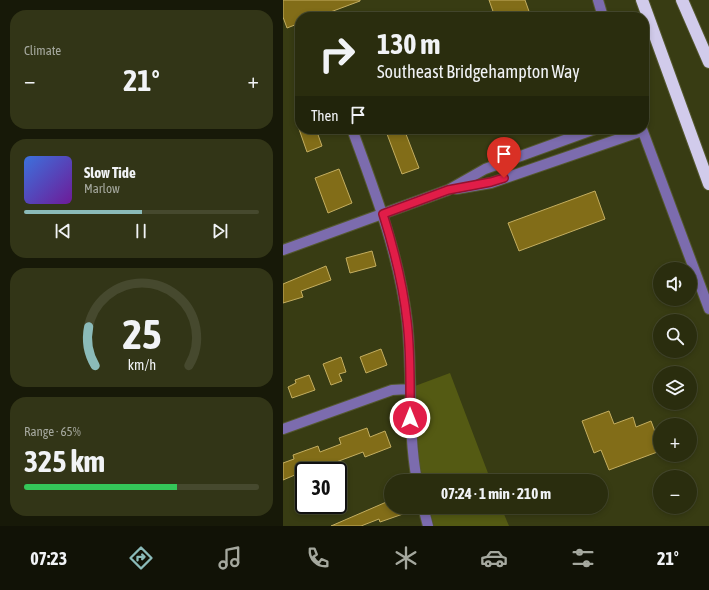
<!DOCTYPE html>
<html lang="en">
<head>
<meta charset="utf-8">
<style>
  :root { --surface:#2a2d0e; --page:#323517; --text:#f1f3f6; --muted:#a5a89e; --line:#46492e; --accent:#8bbbb9 }
  body { margin:0; font-family:"Asap Condensed",sans-serif; background:var(--page); color:var(--text); height:100vh; display:flex; flex-direction:column; font-size:15px; white-space:nowrap }
  * { box-sizing:border-box; margin:0 }
  p { font-size:13px; color:var(--muted) }
  .icon { flex:none; width:22px; height:22px; fill:none; stroke:currentColor; stroke-width:2; stroke-linecap:round; stroke-linejoin:round }
  .map { position:relative; flex:1; overflow:hidden }
  .sheet { display:flex; flex-direction:column; gap:10px; padding:10px; background:#171908; width:283px }
  .sheet>* { flex:none }
  .hud { position:absolute; left:12px; top:12px; width:354px; height:122px; border-radius:16px; box-shadow:0 2px 6px #0003,0 0 0 1px var(--line); background:#2a2d0e; color:var(--text); overflow:hidden }
  .controls { position:absolute; left:370px; top:262px; display:grid; gap:8px }
  .controls a { display:grid; place-items:center; width:44px; height:44px; border-radius:50%; background:var(--surface); box-shadow:0 2px 6px #0003,0 0 0 1px var(--line); font-size:20px }
  .speed { position:absolute; left:12px; top:462px; display:flex; gap:8px; font-size:20px; font-weight:700; text-align:center }
  .speed>* { display:grid; place-content:center; width:52px; height:52px; border-radius:50%; background:var(--surface); box-shadow:0 2px 6px #0003,0 0 0 1px var(--line); line-height:1 }
  .speed .limit { border:2px solid #111; border-radius:6px; background:#fff; color:#111 }
  .pin { position:absolute; display:grid; place-items:center; width:34px; height:34px; color:#fff; margin:-41px -17px; border-radius:50% 50% 50% 0; rotate:-45deg; box-shadow:0 0 4px #0007 }
  .pin .icon { rotate:45deg }
  .me { position:absolute; width:44px; margin:-22px; rotate:0deg; stroke-linejoin:round; filter:drop-shadow(0 0 3px #0008) }
  .turn { display:flex; align-items:center; gap:14px; height:84px; padding:0 16px; font-size:18px }
  .turn .icon { width:52px; height:52px; stroke-width:2.5 }
  .turn b { display:block; font-size:28px; line-height:34px }
  .then { display:flex; align-items:center; height:38px; padding:0 16px; background:#0003; gap:8px; font-size:15px }
  .big { font-size:30px; font-weight:700; line-height:1.1 }
  .sheet .tile { flex:1; display:flex; flex-direction:column; justify-content:center; gap:6px; min-width:0; padding:0 14px; border-radius:16px; background:var(--page) }
  .sheet .dial { align-items:center; gap:0 }
  .dial svg { height:104px; overflow:visible; fill:none; stroke:var(--line); stroke-width:7; stroke-linecap:round; text-anchor:middle }
  .dial text { fill:var(--text); stroke:none }
  .song { display:flex; align-items:center; gap:12px }
  .cover { width:48px; height:48px; border-radius:6px; background:linear-gradient(135deg,hsl(220 70% 55%),hsl(280 70% 35%)) }
  .played { height:4px; border-radius:2px; background:linear-gradient(90deg,var(--accent) 50%,var(--line) 50%) }
  .keys { display:flex; justify-content:space-around; direction:ltr }
  .heat { display:flex; justify-content:space-between; align-items:center; font-size:22px; direction:ltr }
  .charge { height:6px; border-radius:3px; background:linear-gradient(90deg,#34c759 65%,var(--line) 0) }
  .trip { position:absolute; left:101px; top:474px; width:224px; height:40px; border-radius:20px; background:var(--surface); box-shadow:0 2px 6px #0003,0 0 0 1px var(--line); font-weight:700; line-height:40px; text-align:center }
  .tab-bar { display:flex; height:64px; justify-content:space-around; align-items:center; background:#111206; color:var(--muted) }
  .tab-bar .icon { width:28px; height:28px }
  .tab-bar .active { color:var(--accent) }
  .tab-bar b { font-size:18px; color:var(--text) }
  main { display:flex; flex:1; min-height:0 }
  .map>svg:first-child { display:block }
</style>
</head>
<body>
<main>
<section class="sheet">
<div class="tile"><p>Climate</p>
<div class="heat"><a>−</a><b class="big">21°</b><a>+</a></div>
</div>
<div class="tile">
<div class="song"><i class="cover"></i><div><b>Slow Tide</b><p>Marlow</p></div></div>
<div class="played"></div>
<div class="keys"><svg class="icon" aria-label="previous" viewBox="0 0 24 24"><path d="M18 5L8 12l10 7zM5 5v14"/></svg><svg class="icon" aria-label="pause" viewBox="0 0 24 24"><path d="M8 5v14M16 5v14"/></svg><svg class="icon" aria-label="next" viewBox="0 0 24 24"><path d="M6 5l10 7-10 7zM19 5v14"/></svg></div>
</div>
<div class="tile dial"><svg viewBox="0 0 100 80">
<path d="M14 69A42 42 0 1 1 86 69"/>
<path d="M14 69A42 42 0 0 1 9 39" stroke="#8bbbb9"/>
<text x="50" y="56" font-size="32" font-weight="700">25</text>
<text x="50" y="72" font-size="11">km/h</text>
</svg></div>
<div class="tile"><p>Range · 65%</p><b class="big">325 km</b><div class="charge"></div></div>
</section>
<div class="map">
<svg width="426" height="526" viewBox="0 0 426 526">
  <rect width="100%" height="100%" fill="#383c13"/>
  <path fill="#545a13" d="M167,373L208,481H140L136,460L132,386Z
    M146,507H218L226,526H151Z"/>
  <path fill="#826d18" stroke="#c4ae60" d="M0,0H77V1L34,17H17V23L4,28L0,17Z
    M206,0H242L248,17H212Z
    M16,129H33L39,146L24,152Z
    M116,129H121L136,168L119,174L104,134Z
    M56,169L69,203L45,213L32,178Z
    M312,191L322,219L236,251L225,223Z
    M89,251L93,266L67,273L63,258Z
    M43,266L48,280L18,291L20,297L0,303V284Z
    M98,349L104,365L83,373L77,357Z
    M58,357L63,372L56,374L59,381L48,385L40,364Z
    M26,375L32,390L9,398L5,387L13,383L12,380Z
    M326,411L331,424L350,417L353,427L368,421L374,437L377,436V451L326,470L318,450L311,453L299,421Z
    M84,428L87,437L102,431L108,447L82,457L80,452L29,471L26,469L0,480V463L11,459L10,455L35,446L37,452L58,444L56,438Z
    M108,500V507H117L120,514L97,522L96,519L78,526H48Z"/>
  <g fill="none" stroke-linecap="round" stroke-linejoin="round">
    <g stroke="#54582f" stroke-width="12">
      <path id="minor" d="M315,0L320,17
        M69,129C92,192 116,254 124,321C130,374 124,428 134,481
        M359,129L426,309
        M173,189L208,183L359,131
        M0,250L165,190L202,169L312,129
        M0,429L109,390L127,389
        M140,507L145,526"/>
    </g>
    <g stroke="#54582f" stroke-width="14">
      <path id="highway" d="M359,0L426,184
        M399,0L426,62"/>
    </g>
    <use href="#minor" stroke="#7c6cae" stroke-width="10"/>
    <use href="#highway" stroke="#d1cbeb" stroke-width="12"/>
  </g>
  <g fill="none" stroke-linecap="round" stroke-linejoin="round">
    <g stroke="#92132f" stroke-width="10">
      <path id="route" d="M127,418C127,386 128,353 124,321C120,284 111,249 100,214L165,190L208,182L221,178"/>
    </g>
    <use href="#route" stroke="#e11d48" stroke-width="7"/>
  </g>
</svg>
<div class="controls">
<a><svg class="icon" aria-label="sound" viewBox="0 0 24 24"><path d="M4 9h4l5-4v14l-5-4H4zM17 9q2 3 0 6"/></svg></a>
<a><svg class="icon" aria-label="search" viewBox="0 0 24 24"><circle cx="10" cy="10" r="6"/><path d="M15 15l6 6"/></svg></a>
<a><svg class="icon" aria-label="layers" viewBox="0 0 24 24"><path d="M12 4l9 5-9 5-9-5zM3 14l9 5 9-5"/></svg></a>
<a>+</a>
<a>−</a>
</div>
<div class="speed"><div class="limit">30</div></div>
<div class="pin" style="left:221px;top:178px;background:#d93025"><svg class="icon" aria-label="arrive" viewBox="0 0 24 24"><path d="M6 21V4h12l-3 4 3 4H6"/></svg></div>
<svg class="me" style="left:127px;top:418px" viewBox="-20 -20 40 40"><circle r="17" fill="#e11d48" stroke="#fff" stroke-width="3"/><path d="M0-11L8 9 0 5-8 9z" fill="#fff"/></svg>
<div class="trip">07:24 · 1 min · 210 m</div>
<div class="hud">
<div class="turn"><svg class="icon" aria-label="right" viewBox="0 0 24 24"><path d="M7 20v-9h11M14 6l5 5-5 5"/></svg><div><b>130 m</b>Southeast Bridgehampton Way</div></div>
<div class="then">Then<svg class="icon" aria-label="arrive" viewBox="0 0 24 24"><path d="M6 21V4h12l-3 4 3 4H6"/></svg></div>
</div>
</div>
</main>
<nav class="tab-bar">
<b>07:23</b>
<svg class="icon active" aria-label="directions" viewBox="0 0 24 24"><path d="M12 3l9 9-9 9-9-9zM9 14v-3h6M13 9l2 2-2 2"/></svg>
<svg class="icon" aria-label="music" viewBox="0 0 24 24"><path d="M9 18V5l10-2v13"/><circle cx="6" cy="18" r="3"/><circle cx="16" cy="16" r="3"/></svg>
<svg class="icon" aria-label="phone" viewBox="0 0 24 24"><path d="M5 4h4l2 5-3 2q2 4 5 5l2-3 5 2v4C11 20 4 13 5 4z"/></svg>
<svg class="icon" aria-label="climate" viewBox="0 0 24 24"><path d="M12 3v18M4 7l16 10M4 17L20 7"/></svg>
<svg class="icon" aria-label="car" viewBox="0 0 24 24"><path d="M5 17H2v-5l4-1 3-4h7l3 4 3 1v5h-3M9 17h6M6 11h13"/><circle cx="7" cy="17" r="2"/><circle cx="17" cy="17" r="2"/></svg>
<svg class="icon" aria-label="filters" viewBox="0 0 24 24"><path d="M4 7h16M4 17h16"/><circle cx="9" cy="7" r="2"/><circle cx="15" cy="17" r="2"/></svg>
<b>21°</b>
</nav>
</body>
</html>
